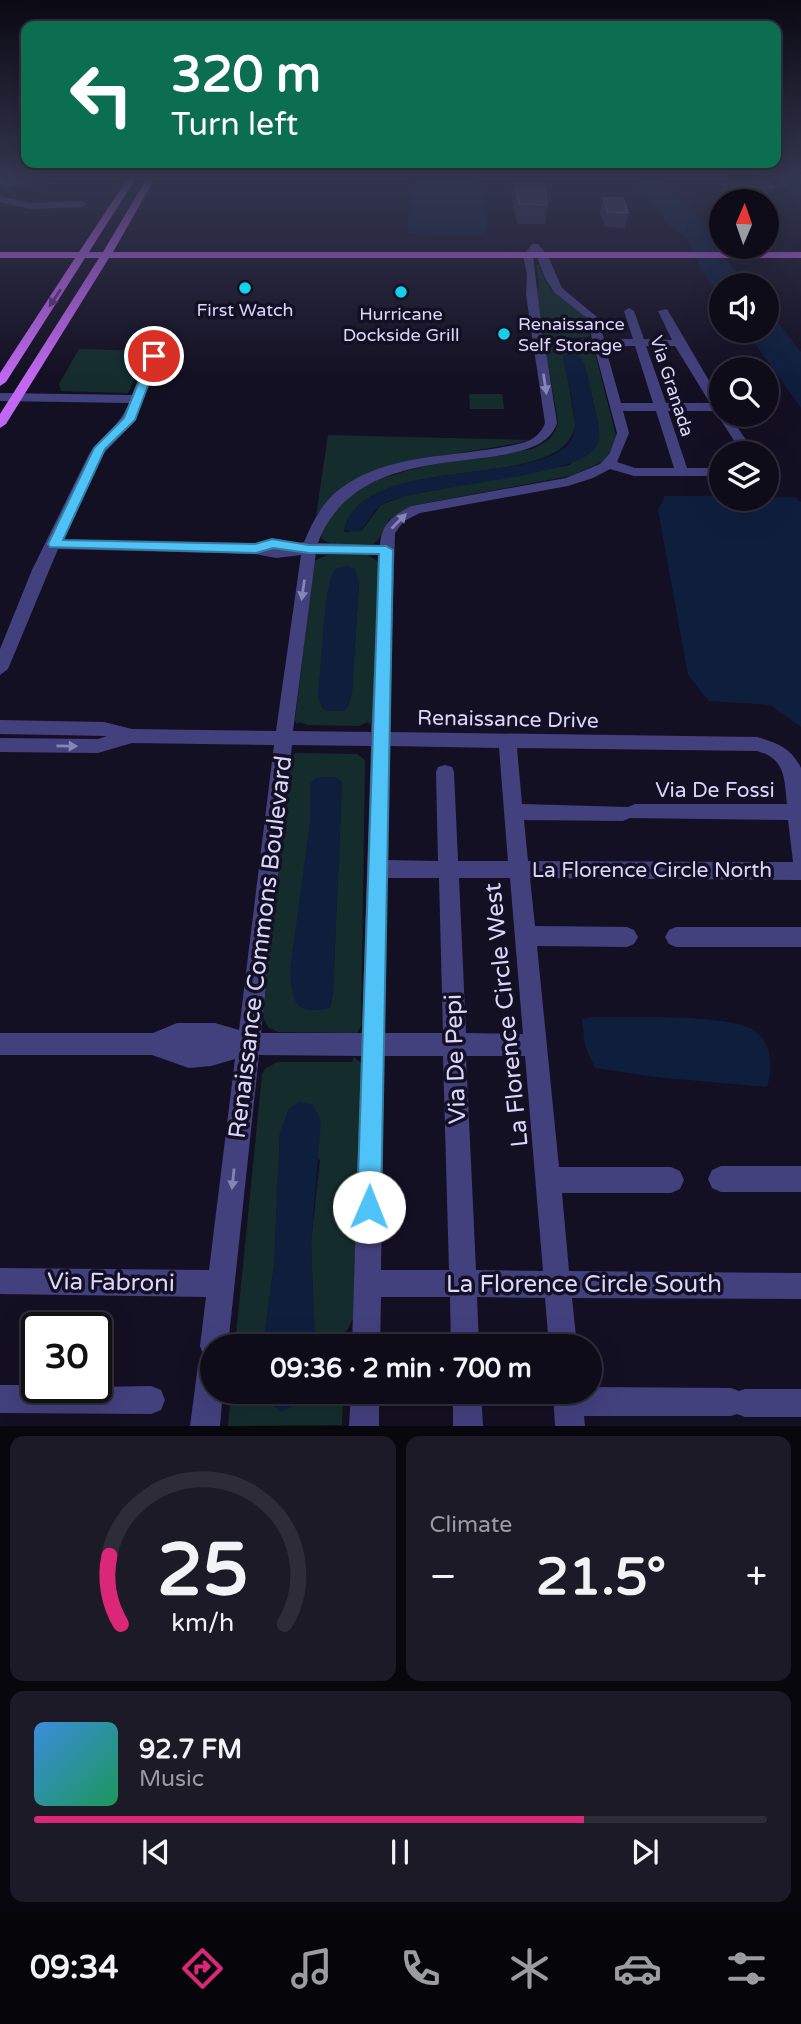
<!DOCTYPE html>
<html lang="en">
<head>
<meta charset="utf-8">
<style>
  :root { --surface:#0f0c1a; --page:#1d1a27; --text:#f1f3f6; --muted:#9b9ba2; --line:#2f2c39; --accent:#db2777 }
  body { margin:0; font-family:"Varela Round",sans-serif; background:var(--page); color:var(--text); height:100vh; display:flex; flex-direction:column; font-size:26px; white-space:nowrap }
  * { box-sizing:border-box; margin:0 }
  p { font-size:23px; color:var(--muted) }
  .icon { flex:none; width:38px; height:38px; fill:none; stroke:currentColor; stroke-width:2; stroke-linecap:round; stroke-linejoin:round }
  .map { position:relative; height:1426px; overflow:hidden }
  .drawer { display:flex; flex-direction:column; gap:10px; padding:10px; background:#08070e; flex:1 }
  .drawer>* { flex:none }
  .guide { position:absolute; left:21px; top:21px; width:760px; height:147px; border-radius:14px; box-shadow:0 7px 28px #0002,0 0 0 2px var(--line); background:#0b6e4f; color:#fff; overflow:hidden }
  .needle { width:46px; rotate:2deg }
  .fabs { position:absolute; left:709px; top:189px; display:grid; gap:14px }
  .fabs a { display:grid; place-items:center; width:70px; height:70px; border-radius:50%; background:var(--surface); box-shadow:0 7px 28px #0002,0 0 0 2px var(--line); font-size:35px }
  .speed { position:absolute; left:21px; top:1312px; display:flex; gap:14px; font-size:35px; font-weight:700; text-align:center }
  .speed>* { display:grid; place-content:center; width:91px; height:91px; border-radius:50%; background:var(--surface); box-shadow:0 7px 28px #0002,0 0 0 2px var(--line); line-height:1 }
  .speed .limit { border:4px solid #111; border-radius:10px; background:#fff; color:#111 }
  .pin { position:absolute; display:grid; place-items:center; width:60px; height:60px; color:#fff; margin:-30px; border:4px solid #fff; border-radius:50%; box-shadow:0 2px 7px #0007 }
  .me { position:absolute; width:77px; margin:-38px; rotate:1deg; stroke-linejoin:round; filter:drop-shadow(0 0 5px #0008) }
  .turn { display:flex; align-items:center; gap:24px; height:147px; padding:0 35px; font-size:32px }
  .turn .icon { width:91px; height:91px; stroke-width:2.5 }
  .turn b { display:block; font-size:49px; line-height:60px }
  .big { font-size:52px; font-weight:700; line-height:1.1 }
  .drawer .tile { flex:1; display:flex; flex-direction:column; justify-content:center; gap:10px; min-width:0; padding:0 24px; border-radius:14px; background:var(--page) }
  .drawer .dial { align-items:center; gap:0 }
  .dial svg { height:182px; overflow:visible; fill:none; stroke:var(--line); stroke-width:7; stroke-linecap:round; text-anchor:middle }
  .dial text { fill:var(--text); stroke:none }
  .song { display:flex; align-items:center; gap:21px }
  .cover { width:84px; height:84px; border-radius:10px; background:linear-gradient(135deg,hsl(210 70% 55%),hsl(150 70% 35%)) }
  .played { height:7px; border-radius:4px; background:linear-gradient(90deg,var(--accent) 75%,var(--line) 75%) }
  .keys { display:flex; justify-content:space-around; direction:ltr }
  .heat { display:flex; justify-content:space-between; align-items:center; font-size:38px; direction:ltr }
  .drawer .tiles { flex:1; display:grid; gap:10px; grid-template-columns:1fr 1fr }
  .tile:last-child { grid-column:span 2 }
  .trip { position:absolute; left:200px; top:1334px; width:402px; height:70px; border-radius:35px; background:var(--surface); box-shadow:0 7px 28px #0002,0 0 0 2px var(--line); font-weight:700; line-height:70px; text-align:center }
  .tabs { display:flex; height:112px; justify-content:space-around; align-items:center; background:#06050a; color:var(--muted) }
  .tabs .icon { width:49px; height:49px }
  .tabs .current { color:var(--accent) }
  .tabs b { font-size:32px; color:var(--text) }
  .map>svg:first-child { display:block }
</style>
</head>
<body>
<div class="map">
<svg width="801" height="1426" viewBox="0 0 801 1426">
  <rect width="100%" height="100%" fill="#141023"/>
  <path fill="#142d2c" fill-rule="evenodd" d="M536,265H540C549,304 566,290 583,313C587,318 588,328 590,334L588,337L555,339L543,334L537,293L539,281Z
    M559,346H584L595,353L616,436L611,452L600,463L570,476L410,506L389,520L378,540L373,544H331L322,539L321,536C325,527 330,516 336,508C370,466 479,458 532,449C545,443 555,438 558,422L546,352L549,348ZM564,355L584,364L598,422L570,465L404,496L381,505L362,530L345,532L344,530C365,447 568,496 575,424Z
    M79,349L148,351L128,393L61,391L59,384Z
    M469,394H502L504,409H470Z
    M328,435L531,440C480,453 389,457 347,485C334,493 326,504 316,516Z
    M327,555H368L379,562L373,715L370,724L367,722L359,726L308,725L299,722L297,724L295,720L314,561ZM359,582L352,692L348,707L343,711L324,710L318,697L328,590Z
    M295,753L357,754L365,760L361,1026L357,1033L278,1032L268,1027L263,1017L289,763ZM342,782L333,993L330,1008L310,821V784Z
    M354,1057L361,1063L353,1319L345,1334V1346H315L311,1243L320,1160L280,1132L274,1265L263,1346H235L262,1075L265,1069L277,1062H352Z
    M231,1391H265V1398L300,1402L307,1391H343L342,1425L228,1426Z"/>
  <path fill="#0e1f3e" d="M413,178H474L483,192L487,230L481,235L407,234Z
    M634,178H664L676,188L675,191L712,234L728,262L747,285H721V297L701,270L687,239L666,222Z
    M767,309L801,352V408L746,331H766Z
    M567,354L578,355C589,368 590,390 594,406C597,419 603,434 596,447C578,478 428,484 387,502C373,508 369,522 359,532L344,530C364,450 560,491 574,433C578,414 566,378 563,358Z
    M665,496H721V499L795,497L801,502V727L770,705L709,701L688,675L658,510Z
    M348,566L355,569L359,582L352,692L348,707L343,711L324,710L318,697C321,674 324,586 333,572C336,567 343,567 348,566Z
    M324,777H336L342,782L333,993L330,1008C294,1016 292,1002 290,970L310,821V784L315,778Z
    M594,1017C627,1018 734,1013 756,1032C772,1045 773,1068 767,1087L656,1077L595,1068L585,1046L582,1019Z
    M299,1102L313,1104L321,1121L311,1243L315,1346H263L274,1265L280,1132L289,1108Z
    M265,1391H307L300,1402L281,1412L265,1398Z"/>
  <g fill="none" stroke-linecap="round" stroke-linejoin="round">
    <path fill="#43407e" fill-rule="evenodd" d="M0,178L7,181L32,178L33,181L5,187L0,183Z
      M0,196L30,203L82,201L87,204L82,207L30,209L0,202Z
      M532,244H538L548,256L562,288L597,317L604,339H633L624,311L629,308L634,311L644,339L672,340L658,311L667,309L721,401V415H729L755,453H742L715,411H668L687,468H721V476H634L610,469L593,478L568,486L420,513L404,521L395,533L389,732L757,737C778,743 791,748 801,768V880L530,878L535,926L627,927L634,930L638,937L634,944L627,947L537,946L559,1167H671L680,1171L684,1180L680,1189L671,1193H562L569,1271L801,1273V1299L572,1298L577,1346H549L545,1298L477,1297L479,1346H451L450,1297H381L380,1346H352L361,1056L259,1055L228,1346H212V1391H223L220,1426H190L198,1365L203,1354L200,1346L206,1297L0,1294V1268L209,1270L235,1059L211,1066L189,1068L152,1055H0V1033H153L177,1023H215L239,1030L274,745L132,743L98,753L0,752V738L98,739L107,736L0,734V720L104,722L132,729L276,731L301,555L276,558L255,554L58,549L8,669L0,675V649L32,570L89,454C104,433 119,427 129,403L0,401V393L132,395L153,342L163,340L165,342L133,423L102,455L62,540L294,547L296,544L304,542C312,523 322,502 340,489C392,450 462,459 522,443C533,440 541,434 545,423L526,295L527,274L523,256ZM535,252L546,280L554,292L587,318L592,339H543L533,256ZM545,345L594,346L617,433L610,453L600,464L566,478L411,506C394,515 381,524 380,545L318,543C362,425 537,486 557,423ZM605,346H635L653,403H621ZM646,346H675L710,403H666ZM623,411H656L674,468H635L617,462L629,433ZM316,552L380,555L371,732L293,731ZM292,745L371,746L362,1033H261ZM389,746L499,748L508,861H458L454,772L452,767L445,765L438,767L436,772L438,861L387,860ZM517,748L757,751C786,759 784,778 787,804H635L628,807L522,804ZM630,818L788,820L793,862L528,861L524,820L623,821ZM387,878H439L443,1033H384ZM459,878H510L523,1034L466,1033ZM384,1056H443L449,1270H381ZM466,1056H525L543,1271L476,1270Z
      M676,927H801V947H676L669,944L665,937L669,930Z
      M721,1166H801V1192H721L712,1188L708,1179L712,1170Z
      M0,1385H37V1388L151,1386L161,1390L165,1400L161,1410L151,1414L0,1413Z
      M590,1387L731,1388L739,1391L745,1389H801V1417H745L737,1414L731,1416H584L585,1426H555L553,1391H590Z
      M351,1391H379V1426H349Z
      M453,1391H481L483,1426H453Z"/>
    <path fill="#c167f2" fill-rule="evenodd" d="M128,178H136L89,252H103L147,178H155L113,252H801V258H109L6,424L0,428V414L99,258H85L6,382L0,386V373L75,258H0V252H79Z"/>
  </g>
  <path fill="#332b4f" d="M506,178H541L547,205L545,224H517L510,184Z
    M590,178H610V180H592Z
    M725,178H768L774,187L768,206H766V201H726L721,194Z
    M603,198L628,213L625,228L605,227L600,212Z"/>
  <path fill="#453d61" stroke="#5c557a" stroke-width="2" d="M514,178H541L544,182L547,205L519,204Z
    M728,178H768L774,187H733Z
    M603,198H623L628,213L608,212Z"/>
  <defs><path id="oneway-solid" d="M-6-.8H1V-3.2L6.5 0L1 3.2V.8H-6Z" transform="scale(1.75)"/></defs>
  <use fill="#623780" href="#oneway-solid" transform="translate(55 298) rotate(123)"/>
  <g fill="#8784b6">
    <use href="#oneway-solid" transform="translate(545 384) rotate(81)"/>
    <use href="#oneway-solid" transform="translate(399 521) rotate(-45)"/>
    <use href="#oneway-solid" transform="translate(303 590) rotate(98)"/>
    <use href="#oneway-solid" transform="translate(67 746) rotate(1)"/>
    <use href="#oneway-solid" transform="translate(233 1179) rotate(96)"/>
  </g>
  <linearGradient id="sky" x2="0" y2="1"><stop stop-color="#0b0913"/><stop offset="0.47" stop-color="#343750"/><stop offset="1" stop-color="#343750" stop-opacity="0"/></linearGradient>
  <rect width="801" height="378" fill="url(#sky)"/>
  <path fill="#4fc3f7" stroke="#337fa1" stroke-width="2" d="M150,354L159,356L135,420L105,449L63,540L255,544L272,539L309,545L386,546L393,550L381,1207L377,1215L369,1219L361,1215L357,1207L379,554L309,553L273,548L256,553L50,547L48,544L94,448L124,418Z"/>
  <g fill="#15d0e9" stroke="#141023" stroke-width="2.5">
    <circle cx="245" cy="288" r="7"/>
    <circle cx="401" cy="292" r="7"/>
    <circle cx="504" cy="334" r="7"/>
  </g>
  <g text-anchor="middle" stroke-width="7" stroke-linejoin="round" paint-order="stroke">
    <g font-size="18" fill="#dbd6fb" stroke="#141023">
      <text x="245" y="316">First Watch</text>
      <text x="401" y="320">Hurricane<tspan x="401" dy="21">Dockside Grill</tspan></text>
      <text x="518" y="330" text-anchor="start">Renaissance<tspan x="518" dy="21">Self Storage</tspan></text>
    </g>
    <g font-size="18" fill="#dbd6fb" stroke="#141023">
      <text transform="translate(672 386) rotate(72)" y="6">Via Granada</text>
    </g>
    <g font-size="21" fill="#dbd6fb" stroke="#141023">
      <text transform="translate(508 719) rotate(1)" y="7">Renaissance Drive</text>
      <text x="715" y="797">Via De Fossi</text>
      <text x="652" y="877">La Florence Circle North</text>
    </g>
    <g font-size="24" fill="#dbd6fb" stroke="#141023">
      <text transform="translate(260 947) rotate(-83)" y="8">Renaissance Commons Boulevard</text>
      <text transform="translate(506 1015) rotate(-96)" y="8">La Florence Circle West</text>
      <text transform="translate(455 1059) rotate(-92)" y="8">Via De Pepi</text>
      <text transform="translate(111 1282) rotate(1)" y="8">Via Fabroni</text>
      <text x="584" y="1292">La Florence Circle South</text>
    </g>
  </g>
</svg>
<div class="fabs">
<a><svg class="needle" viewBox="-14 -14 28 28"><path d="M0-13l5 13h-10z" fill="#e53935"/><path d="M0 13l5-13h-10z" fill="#9b9ba2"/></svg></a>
<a><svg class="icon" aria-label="sound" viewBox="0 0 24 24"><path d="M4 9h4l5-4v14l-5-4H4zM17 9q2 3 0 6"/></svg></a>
<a><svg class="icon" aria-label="search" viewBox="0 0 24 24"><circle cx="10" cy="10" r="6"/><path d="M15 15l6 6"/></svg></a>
<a><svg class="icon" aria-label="layers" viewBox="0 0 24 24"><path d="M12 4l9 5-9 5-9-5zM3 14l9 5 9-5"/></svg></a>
</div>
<div class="speed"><div class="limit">30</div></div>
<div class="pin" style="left:154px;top:356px;background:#d93025"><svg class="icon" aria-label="arrive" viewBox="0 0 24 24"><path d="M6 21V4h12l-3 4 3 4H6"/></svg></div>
<svg class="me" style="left:369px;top:1207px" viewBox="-20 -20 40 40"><circle r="19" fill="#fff"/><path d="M0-13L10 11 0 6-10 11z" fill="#4fc3f7"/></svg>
<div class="trip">09:36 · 2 min · 700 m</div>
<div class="guide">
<div class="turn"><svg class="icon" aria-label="left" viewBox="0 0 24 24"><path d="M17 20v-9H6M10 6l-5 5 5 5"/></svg><div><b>320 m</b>Turn left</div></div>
</div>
</div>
<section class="drawer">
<div class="tiles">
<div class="tile dial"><svg viewBox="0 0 100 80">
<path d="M14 69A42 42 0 1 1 86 69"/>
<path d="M14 69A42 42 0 0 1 9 39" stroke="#db2777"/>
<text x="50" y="56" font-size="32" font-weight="700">25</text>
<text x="50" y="72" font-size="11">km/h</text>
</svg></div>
<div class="tile"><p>Climate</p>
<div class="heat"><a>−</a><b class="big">21.5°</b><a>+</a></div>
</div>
<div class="tile">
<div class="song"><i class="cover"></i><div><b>92.7 FM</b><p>Music</p></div></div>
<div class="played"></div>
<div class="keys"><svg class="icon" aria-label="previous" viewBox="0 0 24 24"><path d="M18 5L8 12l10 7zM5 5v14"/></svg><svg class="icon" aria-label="pause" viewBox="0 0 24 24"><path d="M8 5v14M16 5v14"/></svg><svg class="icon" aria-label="next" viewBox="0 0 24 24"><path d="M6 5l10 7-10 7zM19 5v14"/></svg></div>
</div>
</div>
</section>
<nav class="tabs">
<b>09:34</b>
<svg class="icon current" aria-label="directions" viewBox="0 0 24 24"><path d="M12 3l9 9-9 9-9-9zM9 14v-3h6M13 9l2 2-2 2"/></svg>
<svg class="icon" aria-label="music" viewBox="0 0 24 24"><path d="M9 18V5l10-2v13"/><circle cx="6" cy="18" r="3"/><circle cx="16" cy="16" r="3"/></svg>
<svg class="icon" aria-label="phone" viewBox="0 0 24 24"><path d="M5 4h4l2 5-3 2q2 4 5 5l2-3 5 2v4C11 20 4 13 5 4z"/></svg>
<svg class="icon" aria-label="climate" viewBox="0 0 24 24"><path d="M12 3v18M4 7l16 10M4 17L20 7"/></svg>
<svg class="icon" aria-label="car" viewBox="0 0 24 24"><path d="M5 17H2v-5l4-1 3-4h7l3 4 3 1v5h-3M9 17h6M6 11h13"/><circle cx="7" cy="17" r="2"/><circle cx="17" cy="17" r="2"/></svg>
<svg class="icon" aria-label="filters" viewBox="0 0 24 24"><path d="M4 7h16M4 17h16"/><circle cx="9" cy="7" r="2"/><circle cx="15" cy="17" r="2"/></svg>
</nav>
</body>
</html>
